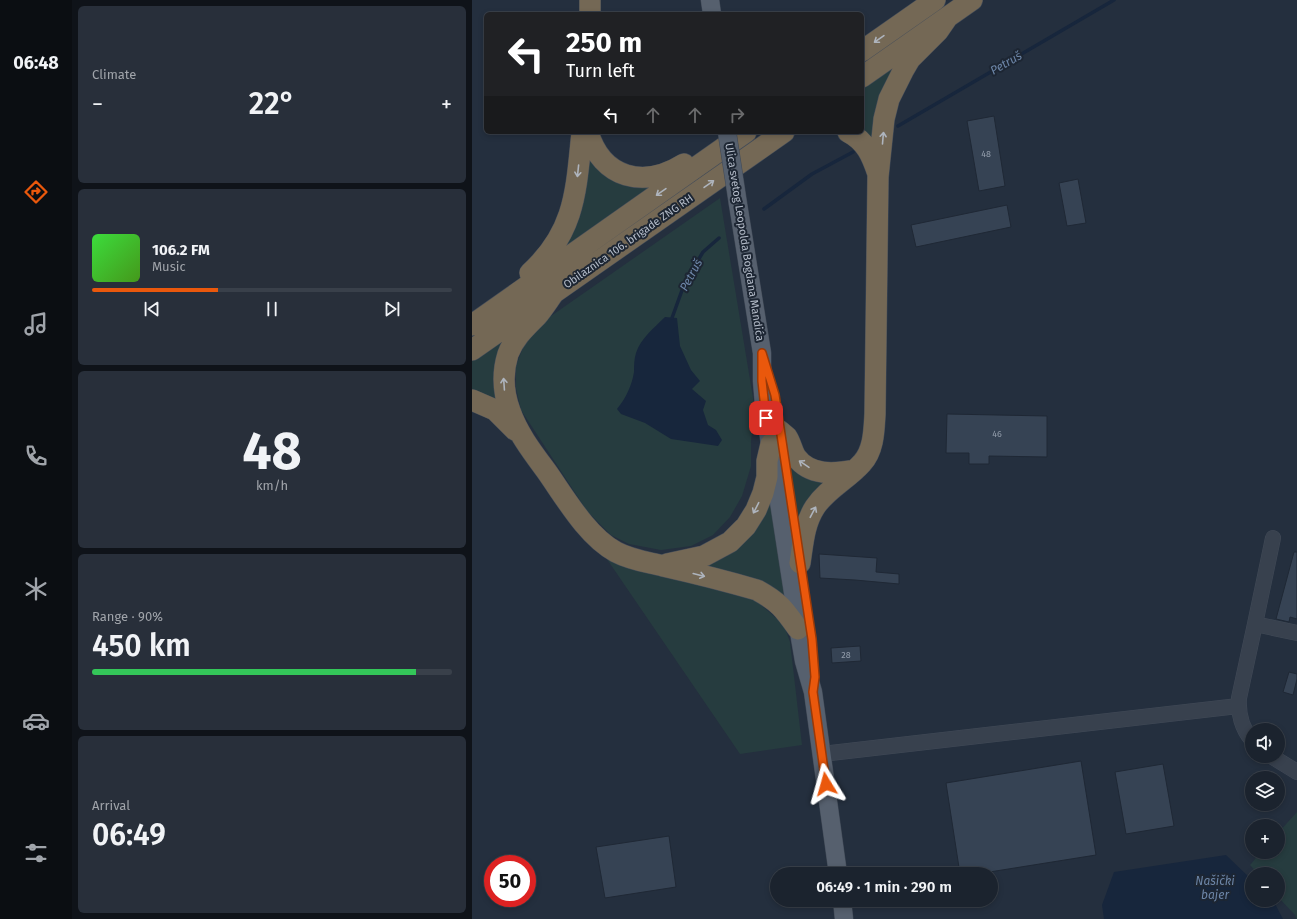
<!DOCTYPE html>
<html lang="en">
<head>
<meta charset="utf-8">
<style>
  :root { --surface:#1b232e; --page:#282f3a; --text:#f1f3f6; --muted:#a0a4aa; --line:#39404a; --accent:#ea580c }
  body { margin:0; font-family:"Fira Sans",sans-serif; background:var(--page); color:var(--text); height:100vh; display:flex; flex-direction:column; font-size:15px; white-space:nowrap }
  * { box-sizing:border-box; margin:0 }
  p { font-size:13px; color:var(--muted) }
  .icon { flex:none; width:22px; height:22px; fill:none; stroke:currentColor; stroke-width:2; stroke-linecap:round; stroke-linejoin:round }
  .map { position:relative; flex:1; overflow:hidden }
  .details { display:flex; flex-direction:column; gap:6px; padding:6px; background:#0f1319; width:400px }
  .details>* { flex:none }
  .hud { position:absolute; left:12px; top:12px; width:380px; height:122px; border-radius:6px; box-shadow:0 2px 6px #0003,0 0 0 1px var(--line); background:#202124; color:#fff; overflow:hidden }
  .fabs { position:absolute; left:773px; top:723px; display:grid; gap:8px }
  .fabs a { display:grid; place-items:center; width:40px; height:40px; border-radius:50%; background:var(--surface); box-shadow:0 2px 6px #0003,0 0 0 1px var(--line); font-size:20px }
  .speed { position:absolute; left:12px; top:855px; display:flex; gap:8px; font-size:20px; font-weight:700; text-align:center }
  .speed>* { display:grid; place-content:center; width:52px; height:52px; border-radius:50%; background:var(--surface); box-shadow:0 2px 6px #0003,0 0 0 1px var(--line); line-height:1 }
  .speed .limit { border:6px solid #d22; background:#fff; color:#111 }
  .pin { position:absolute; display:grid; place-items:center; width:34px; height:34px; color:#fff; margin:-17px; border-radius:8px; box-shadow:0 2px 6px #0006 }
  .me { position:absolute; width:44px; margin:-22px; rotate:352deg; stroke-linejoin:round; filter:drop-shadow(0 0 3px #0008) }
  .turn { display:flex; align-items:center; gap:14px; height:84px; padding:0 16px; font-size:18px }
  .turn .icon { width:52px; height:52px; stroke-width:2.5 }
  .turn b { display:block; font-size:28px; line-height:34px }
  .lanes { display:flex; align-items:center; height:38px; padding:0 16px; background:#0003; justify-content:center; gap:20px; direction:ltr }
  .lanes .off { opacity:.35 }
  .big { font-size:30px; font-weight:600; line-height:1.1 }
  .details .widget { flex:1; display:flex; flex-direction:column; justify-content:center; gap:6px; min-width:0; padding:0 14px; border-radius:6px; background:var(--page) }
  .details .dial { align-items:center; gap:0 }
  .dial b { font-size:52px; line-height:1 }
  .song { display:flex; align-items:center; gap:12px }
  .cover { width:48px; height:48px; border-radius:6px; background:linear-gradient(135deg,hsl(120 70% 55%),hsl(100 70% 35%)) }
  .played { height:4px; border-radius:2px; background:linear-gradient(90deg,var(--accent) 35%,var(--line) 35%) }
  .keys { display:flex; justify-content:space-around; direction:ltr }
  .heat { display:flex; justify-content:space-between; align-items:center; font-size:22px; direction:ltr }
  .charge { height:6px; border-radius:3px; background:linear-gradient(90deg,#34c759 90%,var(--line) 0) }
  .trip { position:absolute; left:298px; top:867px; width:228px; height:40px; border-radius:20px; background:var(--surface); box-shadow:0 2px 6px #0003,0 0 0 1px var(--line); font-weight:600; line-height:40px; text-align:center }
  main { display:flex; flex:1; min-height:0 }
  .menu { display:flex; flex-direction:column; width:72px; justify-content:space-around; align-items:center; background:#0b0e12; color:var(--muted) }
  .menu .icon { width:28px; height:28px }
  .menu .active { color:var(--accent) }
  .menu b { font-size:18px; color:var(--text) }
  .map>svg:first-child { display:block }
</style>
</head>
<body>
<main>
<nav class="menu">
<b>06:48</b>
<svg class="icon active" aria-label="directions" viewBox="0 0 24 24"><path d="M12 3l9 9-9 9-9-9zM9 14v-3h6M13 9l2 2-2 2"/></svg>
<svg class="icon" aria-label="music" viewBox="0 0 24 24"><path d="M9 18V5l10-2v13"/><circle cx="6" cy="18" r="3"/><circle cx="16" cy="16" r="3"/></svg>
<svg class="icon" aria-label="phone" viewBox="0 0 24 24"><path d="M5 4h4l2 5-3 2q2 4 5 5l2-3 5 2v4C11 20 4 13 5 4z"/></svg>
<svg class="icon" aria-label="climate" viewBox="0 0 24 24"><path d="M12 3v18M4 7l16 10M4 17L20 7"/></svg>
<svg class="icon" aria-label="car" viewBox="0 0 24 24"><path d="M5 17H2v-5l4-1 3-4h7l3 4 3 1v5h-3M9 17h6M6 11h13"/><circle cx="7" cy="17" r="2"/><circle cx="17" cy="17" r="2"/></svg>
<svg class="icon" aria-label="filters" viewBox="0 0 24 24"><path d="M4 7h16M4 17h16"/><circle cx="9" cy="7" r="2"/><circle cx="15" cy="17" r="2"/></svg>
</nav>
<section class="details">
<div class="widget"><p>Climate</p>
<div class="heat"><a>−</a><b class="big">22°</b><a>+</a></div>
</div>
<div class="widget">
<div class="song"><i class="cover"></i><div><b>106.2 FM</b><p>Music</p></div></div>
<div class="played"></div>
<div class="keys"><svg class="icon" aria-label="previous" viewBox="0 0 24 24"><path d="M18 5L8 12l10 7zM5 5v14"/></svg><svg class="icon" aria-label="pause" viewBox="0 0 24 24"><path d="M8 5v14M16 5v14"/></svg><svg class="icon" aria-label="next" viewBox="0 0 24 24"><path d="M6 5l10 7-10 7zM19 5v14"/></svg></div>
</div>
<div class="widget dial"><b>48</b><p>km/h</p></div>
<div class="widget"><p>Range · 90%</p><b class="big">450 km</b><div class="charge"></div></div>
<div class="widget"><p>Arrival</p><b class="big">06:49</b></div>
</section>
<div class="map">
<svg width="825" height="919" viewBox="0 0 825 919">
  <rect width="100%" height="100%" fill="#242f3e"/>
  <path fill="#263c3f" d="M436,51L406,144L390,131V84Z
    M110,146L189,182L81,262Z
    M248,198L284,416L279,439V466L270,496L258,517L241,535L219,546L189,550L157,544L139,535L115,511L49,410L44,388V366L53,342L69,323Z
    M32,335V405L0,393V357Z
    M315,458L362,477L327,528Z
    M301,490L318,605L218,569Z
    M126,546L291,601L289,605L312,625L318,642L330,745L268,754Z
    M825,812V919H824L823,915L806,897V874H786L778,865L789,852H806V833Z"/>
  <path fill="#17263c" d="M193,317L205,318L208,346L219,370L228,381L220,389L234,401L231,410L236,425L244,430L250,440L246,446L199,439L173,423L149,414L145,409C154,398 160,385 162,372C162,366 162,359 164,353C169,338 182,328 193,317Z
    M754,855L780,880V900H801L811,919H632L630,905L642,872Z"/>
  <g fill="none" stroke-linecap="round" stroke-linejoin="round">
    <path stroke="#17263c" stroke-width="3.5" d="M426,126L642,0
      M292,209L340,174L381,152
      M200,318L213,282L231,252L247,238"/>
  </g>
  <path fill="#364354" stroke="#1f2835" d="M522,116L533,186L507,191L495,121Z
    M606,179L614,223L595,226L587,183Z
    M535,205L539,227L444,247L439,225Z
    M475,414L575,416V457L517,456V464H497V453H474Z
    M822,552H825V619L818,617L817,622L804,619Z
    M347,554L405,558L404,572L427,574V584L383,580L348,578Z
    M388,646L389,661L360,663L359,648Z
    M817,672L825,674V679L821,695L811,692Z
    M609,761L624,855L505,874H488L474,783Z
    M691,764L702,826L654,834L643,772Z
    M197,836L204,887L133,898L124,847Z"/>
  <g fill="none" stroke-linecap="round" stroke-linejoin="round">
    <g stroke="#414a57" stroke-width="16">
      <path id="minor" d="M783,624L825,633
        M780,740C770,729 766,713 767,698L783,624L801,538
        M350,754L766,706
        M799,756L825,772"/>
    </g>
    <g stroke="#414a57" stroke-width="19">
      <path id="major" d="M238,0L240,14
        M266,204L290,353V381L292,405L328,638L332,661L341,692L366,874
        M370,900L372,919"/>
    </g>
    <g stroke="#434c59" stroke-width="22">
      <path id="highway" d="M118,14V0
        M390,51L463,0
        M390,77L500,0
        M116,132C130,179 172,189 212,164
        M376,132C394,141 400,156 406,174
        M58,273C104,231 104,190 110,132
        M81,294C76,301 71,309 65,316C53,328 42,338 36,354C30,373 31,392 38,411C46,434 61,453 75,472C94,499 115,536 144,552C159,560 175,562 191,566C222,573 254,581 285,590C307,602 312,609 326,629
        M0,325L274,132
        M0,350L312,132
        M0,400L23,410L43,430
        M308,431C310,433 313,435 315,437C319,443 320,451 324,457C338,476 362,474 383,470
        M328,563C331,543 332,524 343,507C355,489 376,479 390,463C402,450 402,430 403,414L406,177L412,119L417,99L431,71L438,59L466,31L475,18
        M195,564L232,556L258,542L274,526L284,510L291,493L295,477V461L299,444"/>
    </g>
    <use href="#minor" stroke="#38414e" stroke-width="15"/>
    <use href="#major" stroke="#56606e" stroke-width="18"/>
    <use href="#highway" stroke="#746855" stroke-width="21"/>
    <g stroke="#414a57" stroke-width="19" stroke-linecap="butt">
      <path id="major-bridge" d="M255,132L266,204"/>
    </g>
    <use href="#major-bridge" stroke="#56606e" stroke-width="18"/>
  </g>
  <defs><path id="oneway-shaft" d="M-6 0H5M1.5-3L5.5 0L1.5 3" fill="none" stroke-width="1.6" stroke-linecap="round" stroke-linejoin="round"/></defs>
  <g stroke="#aeb4bd">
    <use href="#oneway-shaft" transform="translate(407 39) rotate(145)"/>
    <use href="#oneway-shaft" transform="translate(411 138) rotate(-85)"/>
    <use href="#oneway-shaft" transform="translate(106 171) rotate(96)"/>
    <use href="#oneway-shaft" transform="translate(237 184) rotate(-35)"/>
    <use href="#oneway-shaft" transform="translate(189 192) rotate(145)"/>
    <use href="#oneway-shaft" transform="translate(32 384) rotate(-94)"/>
    <use href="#oneway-shaft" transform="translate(332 464) rotate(-146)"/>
    <use href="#oneway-shaft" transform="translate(284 508) rotate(117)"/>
    <use href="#oneway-shaft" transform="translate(341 512) rotate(-62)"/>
    <use href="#oneway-shaft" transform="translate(227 575) rotate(14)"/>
  </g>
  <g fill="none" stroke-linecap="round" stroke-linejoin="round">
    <g stroke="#983908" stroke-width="10">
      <path id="route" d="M294,418L290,381V353L303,395L340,639L343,677L341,692L354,784"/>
    </g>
    <use href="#route" stroke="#ea580c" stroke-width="7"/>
  </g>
  <g text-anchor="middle" stroke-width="4" stroke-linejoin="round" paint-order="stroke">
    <g font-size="9" fill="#929caa">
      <text x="514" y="157">48</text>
      <text x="525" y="437">46</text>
      <text x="374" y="658">28</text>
    </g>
    <g font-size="11" fill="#b4bcc9" stroke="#1d2633">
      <text transform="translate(156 241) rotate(-35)" y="4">Obilaznica 106. brigade ZNG RH</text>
      <text transform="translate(273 242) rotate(81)" y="4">Ulica svetog Leopolda Bogdana Mandića</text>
    </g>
    <g font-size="12" font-style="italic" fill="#6d86a8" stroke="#1d2633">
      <text transform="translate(534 63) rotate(-30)" y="4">Petruš</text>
      <text transform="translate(219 275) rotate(-62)" y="4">Petruš</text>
      <text x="743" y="885">Našički<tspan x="743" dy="14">bajer</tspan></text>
    </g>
  </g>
</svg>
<div class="fabs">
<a><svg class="icon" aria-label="sound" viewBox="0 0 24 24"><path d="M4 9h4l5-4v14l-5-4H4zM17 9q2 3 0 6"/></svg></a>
<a><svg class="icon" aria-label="layers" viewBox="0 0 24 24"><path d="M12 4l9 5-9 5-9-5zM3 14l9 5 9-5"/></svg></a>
<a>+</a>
<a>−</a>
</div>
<div class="speed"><div class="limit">50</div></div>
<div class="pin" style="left:294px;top:418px;background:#d93025"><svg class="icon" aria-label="arrive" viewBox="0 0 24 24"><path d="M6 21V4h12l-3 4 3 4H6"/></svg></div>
<svg class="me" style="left:354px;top:784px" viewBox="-20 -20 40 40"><path d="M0-17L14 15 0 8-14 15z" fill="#ea580c" stroke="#fff" stroke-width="4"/></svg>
<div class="trip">06:49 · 1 min · 290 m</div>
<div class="hud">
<div class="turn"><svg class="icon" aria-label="left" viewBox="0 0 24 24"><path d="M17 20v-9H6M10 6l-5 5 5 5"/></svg><div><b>250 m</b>Turn left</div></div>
<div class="lanes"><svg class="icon" aria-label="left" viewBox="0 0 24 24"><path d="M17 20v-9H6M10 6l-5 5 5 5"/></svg><svg class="icon off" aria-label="ahead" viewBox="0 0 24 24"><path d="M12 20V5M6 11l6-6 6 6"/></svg><svg class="icon off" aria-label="ahead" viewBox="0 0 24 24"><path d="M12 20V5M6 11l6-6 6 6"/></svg><svg class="icon off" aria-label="right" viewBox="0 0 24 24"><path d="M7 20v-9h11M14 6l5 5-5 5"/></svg></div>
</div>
</div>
</main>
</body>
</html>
